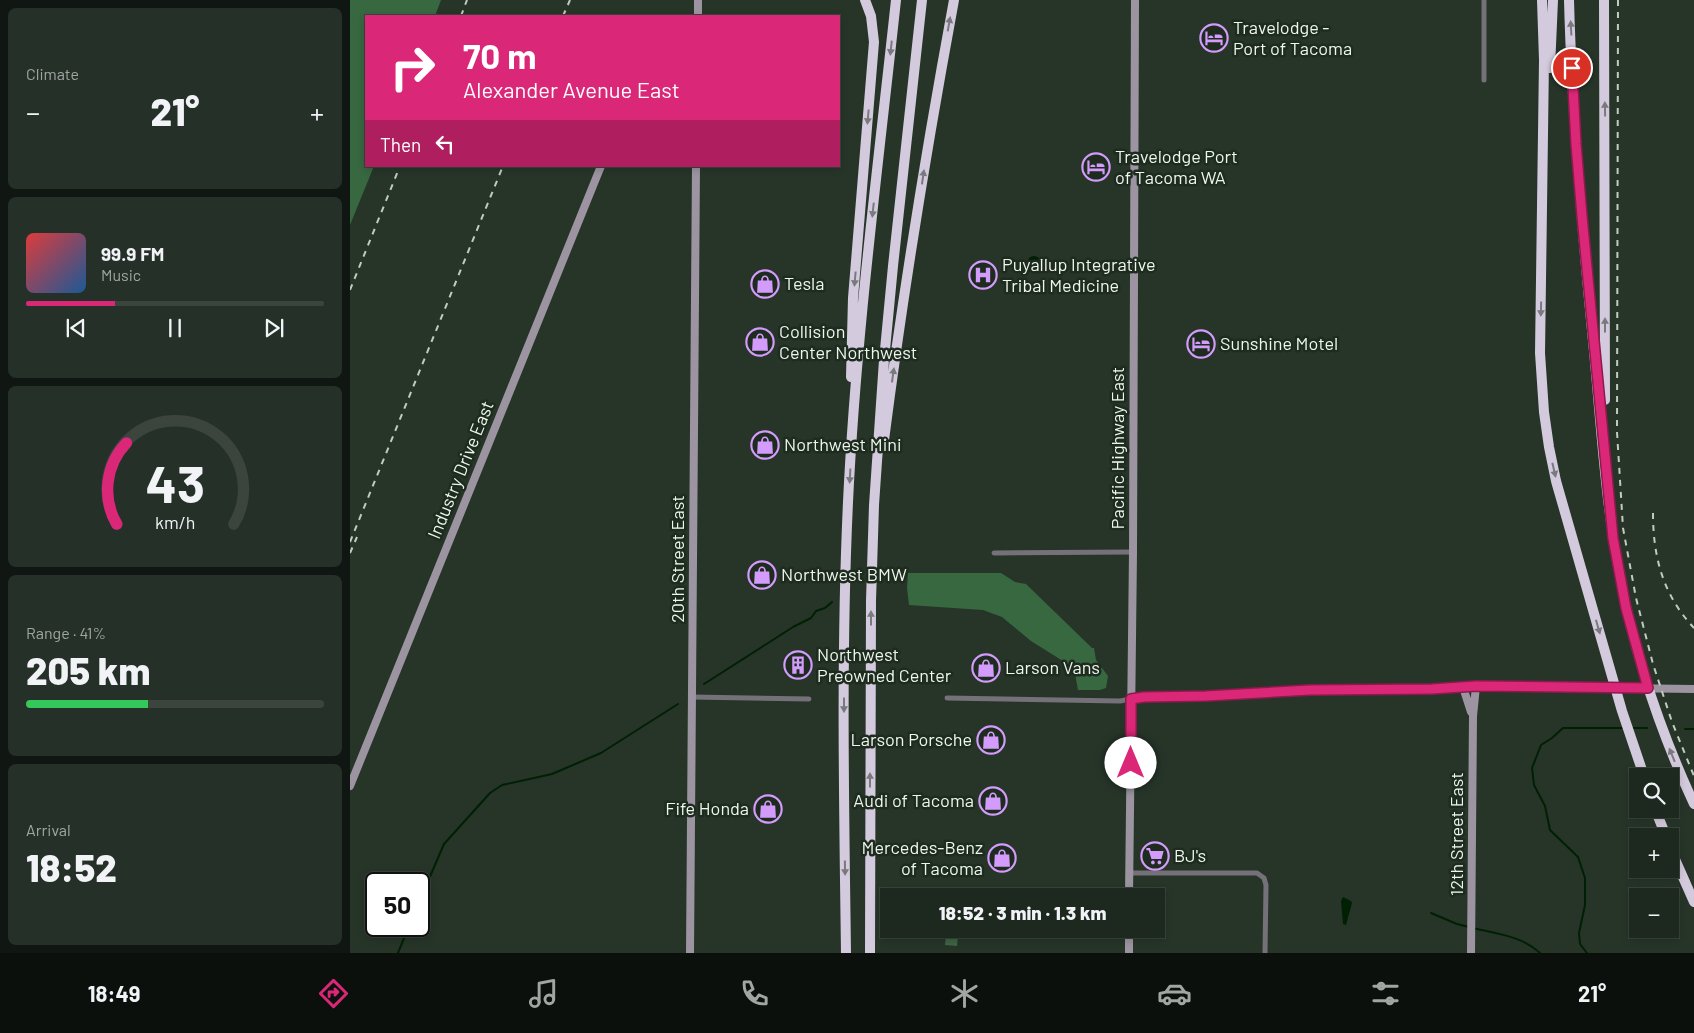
<!DOCTYPE html>
<html lang="en">
<head>
<meta charset="utf-8">
<style>
  :root { --surface:#1d281f; --page:#253028; --text:#f1f3f6; --muted:#a0a6a4; --line:#3b443d; --accent:#db2777 }
  body { margin:0; font-family:Barlow,sans-serif; background:var(--page); color:var(--text); height:100vh; display:flex; flex-direction:column; font-size:19px; white-space:nowrap }
  * { box-sizing:border-box; margin:0 }
  p { font-size:16px; color:var(--muted) }
  .icon { flex:none; width:28px; height:28px; fill:none; stroke:currentColor; stroke-width:2; stroke-linecap:round; stroke-linejoin:round }
  .map { position:relative; flex:1; overflow:hidden }
  .panel { display:flex; flex-direction:column; gap:8px; padding:8px; background:#101611; width:350px }
  .panel>* { flex:none }
  .top-card { position:absolute; left:15px; top:15px; width:475px; height:152px; border-radius:0px; box-shadow:0 2px 8px #0003,0 0 0 1px var(--line); background:#db2777; color:#fff; overflow:hidden }
  .buttons { position:absolute; left:1279px; top:768px; display:grid; gap:10px }
  .buttons a { display:grid; place-items:center; width:50px; height:50px; border-radius:0px; background:var(--surface); box-shadow:0 2px 8px #0003,0 0 0 1px var(--line); font-size:25px }
  .speed { position:absolute; left:15px; top:872px; display:flex; gap:10px; font-size:25px; font-weight:700; text-align:center }
  .speed>* { display:grid; place-content:center; width:65px; height:65px; border-radius:50%; background:var(--surface); box-shadow:0 2px 8px #0003,0 0 0 1px var(--line); line-height:1 }
  .speed .limit { border:2px solid #111; border-radius:8px; background:#fff; color:#111 }
  .pin { position:absolute; display:grid; place-items:center; width:42px; height:42px; color:#fff; margin:-21px; border:2px solid #fff; border-radius:50%; box-shadow:0 1px 5px #0007 }
  .me { position:absolute; width:55px; margin:-28px; rotate:0deg; stroke-linejoin:round; filter:drop-shadow(0 0 4px #0008) }
  .turn { display:flex; align-items:center; gap:18px; height:105px; padding:0 15px; font-size:22px }
  .turn .icon { width:65px; height:65px; stroke-width:2.5 }
  .turn b { display:block; font-size:35px; line-height:42px }
  .then { display:flex; align-items:center; height:48px; padding:0 15px; background:#0003; gap:10px; font-size:19px }
  .big { font-size:38px; font-weight:800; line-height:1.1 }
  .panel .widget { flex:1; display:flex; flex-direction:column; justify-content:center; gap:8px; min-width:0; padding:0 18px; border-radius:8px; background:var(--page) }
  .panel .dial { align-items:center; gap:0 }
  .dial svg { height:130px; overflow:visible; fill:none; stroke:var(--line); stroke-width:7; stroke-linecap:round; text-anchor:middle }
  .dial text { fill:var(--text); stroke:none }
  .song { display:flex; align-items:center; gap:15px }
  .cover { width:60px; height:60px; border-radius:8px; background:linear-gradient(135deg,hsl(0 70% 55%),hsl(210 70% 35%)) }
  .played { height:5px; border-radius:2px; background:linear-gradient(90deg,var(--accent) 30%,var(--line) 30%) }
  .keys { display:flex; justify-content:space-around; direction:ltr }
  .heat { display:flex; justify-content:space-between; align-items:center; font-size:28px; direction:ltr }
  .charge { height:8px; border-radius:4px; background:linear-gradient(90deg,#34c759 41%,var(--line) 0) }
  .trip { position:absolute; left:530px; top:888px; width:285px; height:50px; border-radius:0px; background:var(--surface); box-shadow:0 2px 8px #0003,0 0 0 1px var(--line); font-weight:800; line-height:50px; text-align:center }
  .dock { display:flex; height:80px; justify-content:space-around; align-items:center; background:#0c100c; color:var(--muted) }
  .dock .icon { width:35px; height:35px }
  .dock .on { color:var(--accent) }
  .dock b { font-size:22px; color:var(--text) }
  main { display:flex; flex:1; min-height:0 }
  .map>svg:first-child { display:block }
</style>
</head>
<body>
<main>
<section class="panel">
<div class="widget"><p>Climate</p>
<div class="heat"><a>−</a><b class="big">21°</b><a>+</a></div>
</div>
<div class="widget">
<div class="song"><i class="cover"></i><div><b>99.9 FM</b><p>Music</p></div></div>
<div class="played"></div>
<div class="keys"><svg class="icon" aria-label="previous" viewBox="0 0 24 24"><path d="M18 5L8 12l10 7zM5 5v14"/></svg><svg class="icon" aria-label="pause" viewBox="0 0 24 24"><path d="M8 5v14M16 5v14"/></svg><svg class="icon" aria-label="next" viewBox="0 0 24 24"><path d="M6 5l10 7-10 7zM19 5v14"/></svg></div>
</div>
<div class="widget dial"><svg viewBox="0 0 100 80">
<path d="M14 69A42 42 0 1 1 86 69"/>
<path d="M14 69A42 42 0 0 1 20 19" stroke="#db2777"/>
<text x="50" y="56" font-size="32" font-weight="700">43</text>
<text x="50" y="72" font-size="11">km/h</text>
</svg></div>
<div class="widget"><p>Range · 41%</p><b class="big">205 km</b><div class="charge"></div></div>
<div class="widget"><p>Arrival</p><b class="big">18:52</b></div>
</section>
<div class="map">
<svg width="1344" height="953" viewBox="0 0 1344 953">
  <rect width="100%" height="100%" fill="#273529"/>
  <path fill="#3d6543" d="M596,935L608,936L607,946L595,945Z"/>
  <path fill="#376840" d="M0,0H91L85,16H16V166H24L0,225Z
    M558,573H651L665,582L676,584L742,648H744L746,660L758,676L756,688L750,690H728L724,668L681,641L652,617L633,610L559,605L557,588Z"/>
  <path fill="#002004" d="M677 263a7 7 0 1 1 14 0a7 7 0 1 1-14 0Z
    M993,897L1001,901L1002,903L996,925L993,924L991,901Z"/>
  <g fill="none" stroke-linecap="round" stroke-linejoin="round">
    <path stroke="#002004" stroke-width="2" d="M354,684L443,627L461,618L466,611L475,608L482,602
      M1281,728H1297
      M1335,729H1344
      M69,902L94,844L140,793L152,785L202,774L251,753L328,704
      M1081,913L1107,924L1119,927
      M1123,928C1147,934 1172,936 1190,953
      M48,953L59,926
      M1237,953L1230,944L1229,933L1235,905V878L1228,857L1200,830L1195,806L1184,785L1182,768L1191,745L1202,738L1213,728H1273"/>
    <path stroke="#757179" stroke-width="5" d="M1134,0V80
      M644,553L783,552
      M342,697L459,699
      M597,698L770,701L781,699
      M780,873H907L914,878L916,885L915,953"/>
    <path stroke="#9c95a1" stroke-width="8" d="M348,16V0
      M1113,687L1121,712
      M781,699L794,697L856,696L960,690L1082,689L1126,686L1344,689
      M0,786L251,166
      M779,896L783,552L785,0
      M340,953L346,166
      M779,953V929
      M1121,953L1123,716L1126,686"/>
    <path stroke="#d4cadd" stroke-width="10" d="M1192,0L1194,60L1190,353L1194,412L1199,447L1206,481L1272,711L1294,776
      M1219,0C1222,114 1232,227 1243,341C1251,421 1255,503 1271,582C1286,659 1311,733 1344,804
      M1254,0L1255,400
      M1200,68L1203,0
      M501,377L503,298L524,42L521,16L515,0
      M534,440C553,293 577,146 604,0
      M1305,809L1316,836
      M1320,848L1344,902
      M496,953C494,803 491,652 498,502C506,334 528,167 546,0
      M520,953L521,601L524,505L534,360L543,266L572,0"/>
    <path stroke="#c2cbc2" stroke-width="2" stroke-dasharray="6 6" stroke-linecap="butt" d="M1268,0L1267,432L1273,528L1286,598L1303,664L1322,722L1344,776
      M111,16L117,0
      M213,16L220,0
      M0,290L50,166
      M1303,513C1303,557 1313,595 1344,628
      M0,542L153,166
      M0,553L7,537"/>
  </g>
  <defs><path id="oneway-solid" d="M-6-.8H1V-3.2L6.5 0L1 3.2V.8H-6Z" transform="scale(1.25)"/></defs>
  <g fill="#797a7e">
    <use href="#oneway-solid" transform="translate(599 24) rotate(-80)"/>
    <use href="#oneway-solid" transform="translate(1221 28) rotate(-93)"/>
    <use href="#oneway-solid" transform="translate(541 48) rotate(96)"/>
    <use href="#oneway-solid" transform="translate(1255 109) rotate(-91)"/>
    <use href="#oneway-solid" transform="translate(518 117) rotate(95)"/>
    <use href="#oneway-solid" transform="translate(573 177) rotate(-82)"/>
    <use href="#oneway-solid" transform="translate(523 210) rotate(96)"/>
    <use href="#oneway-solid" transform="translate(505 279) rotate(95)"/>
    <use href="#oneway-solid" transform="translate(1191 309) rotate(91)"/>
    <use href="#oneway-solid" transform="translate(1255 325) rotate(-90)"/>
    <use href="#oneway-solid" transform="translate(543 375) rotate(-82)"/>
    <use href="#oneway-solid" transform="translate(1204 470) rotate(77)"/>
    <use href="#oneway-solid" transform="translate(500 476) rotate(93)"/>
    <use href="#oneway-solid" transform="translate(521 618) rotate(-90)"/>
    <use href="#oneway-solid" transform="translate(1248 627) rotate(74)"/>
    <use href="#oneway-solid" transform="translate(494 705) rotate(90)"/>
    <use href="#oneway-solid" transform="translate(1322 755) rotate(-112)"/>
    <use href="#oneway-solid" transform="translate(520 780) rotate(-90)"/>
    <use href="#oneway-solid" transform="translate(495 868) rotate(89)"/>
  </g>
  <g fill="none" stroke-linecap="round" stroke-linejoin="round">
    <g stroke="#8e194d" stroke-width="12">
      <path id="route" d="M781,763V699L794,697L856,696L960,690L1082,689L1126,686L1298,688L1276,608L1263,538L1232,216L1226,144L1222,68"/>
    </g>
    <use href="#route" stroke="#db2777" stroke-width="9"/>
  </g>
  <defs>
    <g id="hotel-ring" transform="scale(1.4375)"><circle r="9.5" fill="#1e2b1f" stroke="#d39cfc" stroke-width="1.5"/><path d="M-6-4.5h1.5V1H6V5H4.5V3h-9V5H-6ZM-4 0a1.8 1.8 0 1 1 3.6 0ZM.5 0V-2.5h3Q6-2.5 6 0Z" fill="#d39cfc"/></g>
    <g id="hospital-ring" transform="scale(1.4375)"><circle r="9.5" fill="#1e2b1f" stroke="#d39cfc" stroke-width="1.5"/><path d="M-5-5h3v3.5h4V-5h3V5h-3V1.5h-4V5h-3Z" fill="#d39cfc"/></g>
    <g id="shop-ring" transform="scale(1.4375)"><circle r="9.5" fill="#1e2b1f" stroke="#d39cfc" stroke-width="1.5"/><path d="M-5-2.5h2.3a2.7 3.5 0 0 1 5.4 0H5L5.5 6h-11ZM-1.5-2.5h3a1.5 2.3 0 0 0-3 0Z" fill="#d39cfc"/></g>
    <g id="building-ring" transform="scale(1.4375)"><circle r="9.5" fill="#1e2b1f" stroke="#d39cfc" stroke-width="1.5"/><path d="M-4-6H4V6H1V3H-1V6H-4ZM-2.5-4.3h1.7v1.8h-1.7ZM.8-4.3h1.7v1.8H.8ZM-2.5-1h1.7V.8h-1.7ZM.8-1h1.7V.8H.8Z" fill="#d39cfc"/></g>
    <g id="supermarket-ring" transform="scale(1.4375)"><circle r="9.5" fill="#1e2b1f" stroke="#d39cfc" stroke-width="1.5"/><path d="M-6-5.5h2.5l.6 2H6L4.5 2H-2.5L-4.4-4H-6ZM-1.5 3.2a1.3 1.3 0 1 0 .1 0ZM3 3.2a1.3 1.3 0 1 0 .1 0Z" fill="#d39cfc"/></g>
  </defs>
  <g fill-rule="evenodd">
    <use href="#hotel-ring" x="864" y="38"/>
    <use href="#hotel-ring" x="746" y="167"/>
    <use href="#hospital-ring" x="633" y="275"/>
    <use href="#shop-ring" x="415" y="284"/>
    <use href="#shop-ring" x="410" y="342"/>
    <use href="#hotel-ring" x="851" y="344"/>
    <use href="#shop-ring" x="415" y="445"/>
    <use href="#shop-ring" x="412" y="575"/>
    <use href="#building-ring" x="448" y="665"/>
    <use href="#shop-ring" x="636" y="668"/>
    <use href="#shop-ring" x="641" y="740"/>
    <use href="#shop-ring" x="643" y="801"/>
    <use href="#shop-ring" x="418" y="809"/>
    <use href="#supermarket-ring" x="805" y="856"/>
    <use href="#shop-ring" x="652" y="858"/>
  </g>
  <g text-anchor="middle" stroke-width="5" stroke-linejoin="round" paint-order="stroke">
    <g font-size="18" fill="#eef6ee" stroke="#1e2b1f" text-anchor="start">
      <text x="883" y="34">Travelodge -<tspan x="883" dy="21">Port of Tacoma</tspan></text>
      <text x="765" y="163">Travelodge Port<tspan x="765" dy="21">of Tacoma WA</tspan></text>
      <text x="652" y="271">Puyallup Integrative<tspan x="652" dy="21">Tribal Medicine</tspan></text>
      <text x="434" y="290">Tesla</text>
      <text x="429" y="338">Collision<tspan x="429" dy="21">Center Northwest</tspan></text>
      <text x="870" y="350">Sunshine Motel</text>
      <text x="434" y="451">Northwest Mini</text>
      <text x="431" y="581">Northwest BMW</text>
      <text x="467" y="661">Northwest<tspan x="467" dy="21">Preowned Center</tspan></text>
      <text x="655" y="674">Larson Vans</text>
      <text x="622" y="746" text-anchor="end">Larson Porsche</text>
      <text x="624" y="807" text-anchor="end">Audi of Tacoma</text>
      <text x="399" y="815" text-anchor="end">Fife Honda</text>
      <text x="633" y="854" text-anchor="end">Mercedes-Benz<tspan x="633" dy="21">of Tacoma</tspan></text>
      <text x="824" y="862">BJ's</text>
    </g>
    <g font-size="18" fill="#eef6ee" stroke="#1e2b1f">
      <text transform="translate(768 448) rotate(-90)" y="6">Pacific Highway East</text>
      <text transform="translate(111 470) rotate(-68)" y="6">Industry Drive East</text>
      <text transform="translate(328 559) rotate(-90)" y="6">20th Street East</text>
      <text transform="translate(1107 834) rotate(-90)" y="6">12th Street East</text>
    </g>
  </g>
</svg>
<div class="buttons">
<a><svg class="icon" aria-label="search" viewBox="0 0 24 24"><circle cx="10" cy="10" r="6"/><path d="M15 15l6 6"/></svg></a>
<a>+</a>
<a>−</a>
</div>
<div class="speed"><div class="limit">50</div></div>
<div class="pin" style="left:1222px;top:68px;background:#d93025"><svg class="icon" aria-label="arrive" viewBox="0 0 24 24"><path d="M6 21V4h12l-3 4 3 4H6"/></svg></div>
<svg class="me" style="left:781px;top:763px" viewBox="-20 -20 40 40"><circle r="19" fill="#fff"/><path d="M0-13L10 11 0 6-10 11z" fill="#db2777"/></svg>
<div class="trip">18:52 · 3 min · 1.3 km</div>
<div class="top-card">
<div class="turn"><svg class="icon" aria-label="right" viewBox="0 0 24 24"><path d="M7 20v-9h11M14 6l5 5-5 5"/></svg><div><b>70 m</b>Alexander Avenue East</div></div>
<div class="then">Then<svg class="icon" aria-label="left" viewBox="0 0 24 24"><path d="M17 20v-9H6M10 6l-5 5 5 5"/></svg></div>
</div>
</div>
</main>
<nav class="dock">
<b>18:49</b>
<svg class="icon on" aria-label="directions" viewBox="0 0 24 24"><path d="M12 3l9 9-9 9-9-9zM9 14v-3h6M13 9l2 2-2 2"/></svg>
<svg class="icon" aria-label="music" viewBox="0 0 24 24"><path d="M9 18V5l10-2v13"/><circle cx="6" cy="18" r="3"/><circle cx="16" cy="16" r="3"/></svg>
<svg class="icon" aria-label="phone" viewBox="0 0 24 24"><path d="M5 4h4l2 5-3 2q2 4 5 5l2-3 5 2v4C11 20 4 13 5 4z"/></svg>
<svg class="icon" aria-label="climate" viewBox="0 0 24 24"><path d="M12 3v18M4 7l16 10M4 17L20 7"/></svg>
<svg class="icon" aria-label="car" viewBox="0 0 24 24"><path d="M5 17H2v-5l4-1 3-4h7l3 4 3 1v5h-3M9 17h6M6 11h13"/><circle cx="7" cy="17" r="2"/><circle cx="17" cy="17" r="2"/></svg>
<svg class="icon" aria-label="filters" viewBox="0 0 24 24"><path d="M4 7h16M4 17h16"/><circle cx="9" cy="7" r="2"/><circle cx="15" cy="17" r="2"/></svg>
<b>21°</b>
</nav>
</body>
</html>
